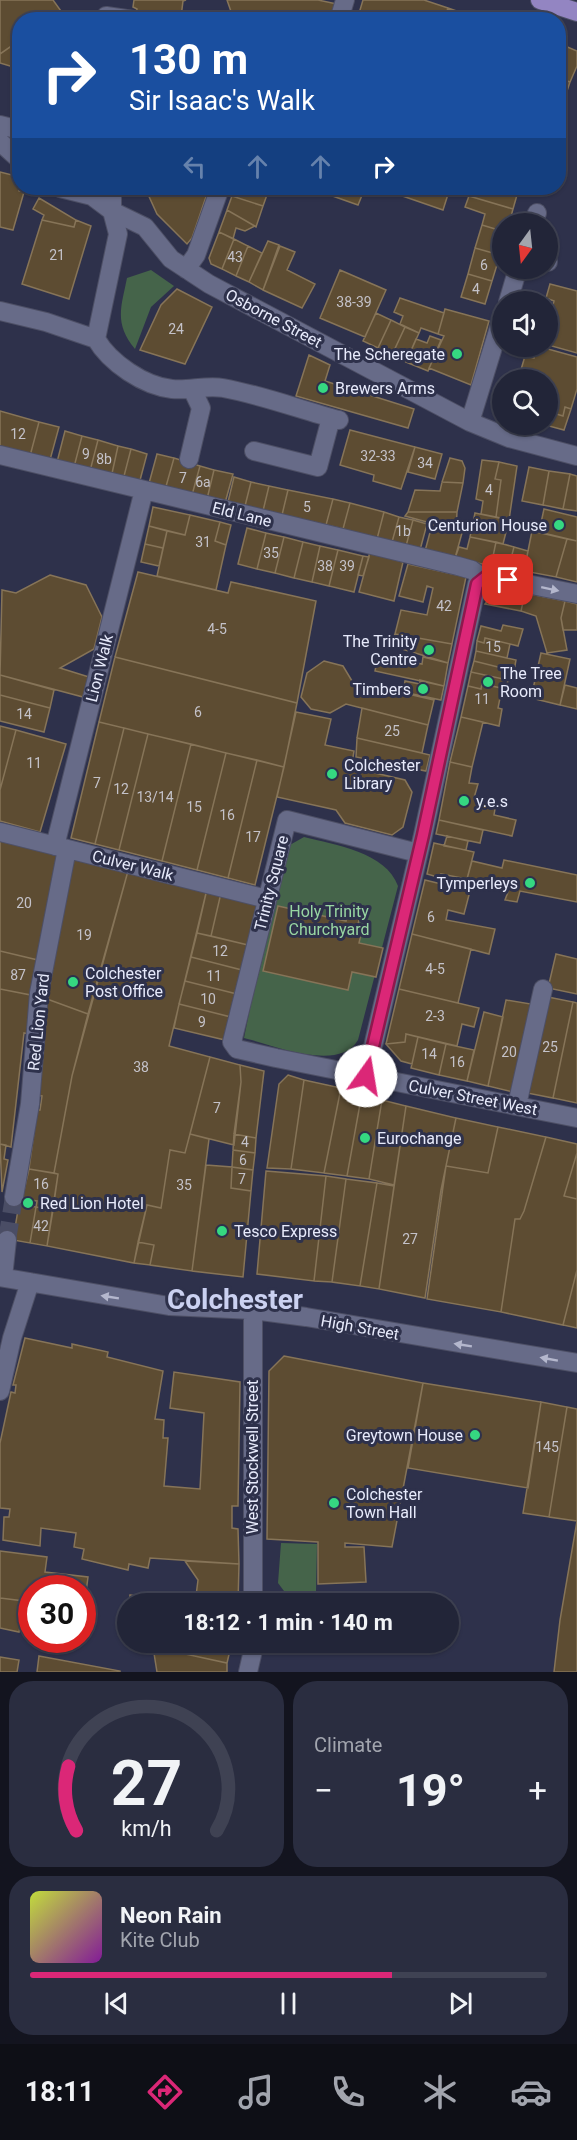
<!DOCTYPE html>
<html lang="en">
<head>
<meta charset="utf-8">
<style>
  :root { --surface:#222538; --page:#2a2d40; --text:#f1f3f6; --muted:#a2a5ae; --line:#3f4253; --accent:#db2777 }
  body { margin:0; font-family:Roboto,sans-serif; background:var(--page); color:var(--text); height:100vh; display:flex; flex-direction:column; font-size:22px; white-space:nowrap }
  * { box-sizing:border-box; margin:0 }
  p { font-size:20px; color:var(--muted) }
  .icon { flex:none; width:33px; height:33px; fill:none; stroke:currentColor; stroke-width:2; stroke-linecap:round; stroke-linejoin:round }
  .map { position:relative; height:1672px; overflow:hidden }
  .drawer { display:flex; flex-direction:column; gap:9px; padding:9px; background:#13141f; flex:1 }
  .drawer>* { flex:none }
  .guide { position:absolute; left:12px; top:12px; width:554px; height:183px; border-radius:24px; box-shadow:0 2px 4px #0004,0 0 0 2px var(--line); background:#1a4fa0; color:#fff; overflow:hidden }
  .needle { width:39px; rotate:195deg }
  .tools { position:absolute; left:492px; top:213px; display:grid; gap:12px }
  .tools a { display:grid; place-items:center; width:66px; height:66px; border-radius:50%; background:var(--surface); box-shadow:0 2px 4px #0004,0 0 0 2px var(--line); font-size:30px }
  .speed { position:absolute; left:18px; top:1575px; display:flex; gap:12px; font-size:30px; font-weight:700; text-align:center }
  .speed>* { display:grid; place-content:center; width:78px; height:78px; border-radius:50%; background:var(--surface); box-shadow:0 2px 4px #0004,0 0 0 2px var(--line); line-height:1 }
  .speed .limit { border:9px solid #d22; background:#fff; color:#111 }
  .pin { position:absolute; display:grid; place-items:center; width:51px; height:51px; color:#fff; margin:-26px; border-radius:12px; box-shadow:0 3px 9px #0006 }
  .me { position:absolute; width:66px; margin:-33px; rotate:13deg; stroke-linejoin:round; filter:drop-shadow(0 0 4px #0008) }
  .turn { display:flex; align-items:center; gap:21px; height:126px; padding:0 18px; font-size:27px }
  .turn .icon { width:78px; height:78px; stroke-width:2.5 }
  .turn b { display:block; font-size:42px; line-height:51px }
  .lanes { display:flex; align-items:center; height:57px; padding:0 18px; background:#0003; justify-content:center; gap:30px; direction:ltr }
  .lanes .off { opacity:.35 }
  .big { font-size:45px; font-weight:700; line-height:1.1 }
  .drawer .card { flex:1; display:flex; flex-direction:column; justify-content:center; gap:9px; min-width:0; padding:0 21px; border-radius:24px; background:var(--page) }
  .drawer .dial { align-items:center; gap:0 }
  .dial svg { height:156px; overflow:visible; fill:none; stroke:var(--line); stroke-width:7; stroke-linecap:round; text-anchor:middle }
  .dial text { fill:var(--text); stroke:none }
  .song { display:flex; align-items:center; gap:18px }
  .cover { width:72px; height:72px; border-radius:9px; background:linear-gradient(135deg,hsl(70 70% 55%),hsl(290 70% 35%)) }
  .played { height:6px; border-radius:3px; background:linear-gradient(90deg,var(--accent) 70%,var(--line) 70%) }
  .keys { display:flex; justify-content:space-around; direction:ltr }
  .heat { display:flex; justify-content:space-between; align-items:center; font-size:33px; direction:ltr }
  .drawer .tiles { flex:1; display:grid; gap:9px; grid-template-columns:1fr 1fr }
  .card:last-child { grid-column:span 2 }
  .trip { position:absolute; left:117px; top:1593px; width:342px; height:60px; border-radius:30px; background:var(--surface); box-shadow:0 2px 4px #0004,0 0 0 2px var(--line); font-weight:700; line-height:60px; text-align:center }
  .tab-bar { display:flex; height:96px; justify-content:space-around; align-items:center; background:#0e0f16; color:var(--muted) }
  .tab-bar .icon { width:42px; height:42px }
  .tab-bar .selected { color:var(--accent) }
  .tab-bar b { font-size:27px; color:var(--text) }
  .map>svg:first-child { display:block }
</style>
</head>
<body>
<div class="map">
<svg width="577" height="1672" viewBox="0 0 577 1672">
  <rect width="100%" height="100%" fill="#2e314b"/>
  <path fill="#45644a" d="M151,270L174,286L151,307L135,349C114,323 121,308 127,278Z
    M304,837C335,845 386,852 398,886L358,1040C339,1073 273,1045 244,1038L270,909L288,846Z
    M281,1543L317,1544L316,1591H284L278,1583Z"/>
  <path fill="#5d4c32" stroke="#867458" stroke-width="1.5" d="M0,0H53L61,11L49,20H20V40L0,54Z
    M134,0H186L183,1L181,17L178,16L177,20H135L137,9L133,7Z
    M227,0H318L337,4L333,20H234Z
    M363,0H424L448,8L444,20H357Z
    M448,8L482,20H444Z
    M20,40V69L0,63V54Z
    M558,43L577,51V66L570,82L558,78Z
    M558,78L570,82L565,97L558,94Z
    M0,172L20,177L19,191L24,192L13,230L0,227Z
    M180,188H188L190,194L208,191L192,238L187,244L157,214L147,192Z
    M235,188H255L268,192L263,206L232,196Z
    M310,188H365L358,205Z
    M393,188H450L443,210L391,192Z
    M471,188H519L513,209L469,196Z
    M232,196L263,206L256,227L227,210Z
    M469,196L513,209L509,224H502V231L482,225L485,214L465,207Z
    M39,198L76,220L74,227L42,220L44,215L33,209Z
    M227,210L255,226L245,231L236,228L233,239L219,232Z
    M42,220L74,227L76,220L91,226L69,299L22,284Z
    M482,225L502,231L500,255L475,248Z
    M219,232L234,239L222,269L211,264L209,258Z
    M234,239L248,246L236,276L222,269Z
    M268,241L279,245L263,290L249,282Z
    M248,246L262,253L249,282L236,276Z
    M280,246L295,252L287,270L315,284L302,308L263,290Z
    M475,248L500,255L492,281L468,274Z
    M340,270L386,290L365,337L320,318Z
    M468,274L492,281L485,304L461,297Z
    M550,284L577,291V353L548,345V324L554,301L546,298Z
    M177,289L212,307L185,364L140,350L161,305Z
    M400,298L444,313L438,334L421,328L419,333L400,324L403,316L394,312Z
    M445,309L489,321L471,385L429,368L444,336L438,334Z
    M376,313L391,320L378,348L363,341Z
    M391,320L405,327L392,355L378,348Z
    M405,327L419,333L406,362L392,355Z
    M430,336L441,340L428,371L406,362L416,339L427,343Z
    M537,346L577,357V389L571,409L565,407L563,416L553,413L549,426L543,424H548V380H518L525,356L534,358Z
    M309,355L330,365L325,381L414,409L408,428L296,396Z
    M565,407L571,409L564,430L549,426L553,413L563,416Z
    M0,411L39,422L30,456L0,447Z
    M39,422L59,427L50,460L30,456Z
    M350,430L415,447L401,489L373,481L374,475L340,465Z
    M65,431L82,436L74,467L57,462Z
    M82,436L98,440L90,471L74,467Z
    M98,440L118,446L111,478L90,471Z
    M118,446L131,449L123,480L111,478Z
    M415,447L442,454L435,479L408,472Z
    M131,449L147,454L139,484L123,480Z
    M157,454L174,458L165,490L148,487Z
    M174,458L200,466L192,495L165,490Z
    M450,458L462,461L465,468L463,483L442,482Z
    M482,460L499,462L495,479L501,480L496,517L481,514L483,501L476,499Z
    M499,462L517,466L509,520L496,517L501,480L495,479Z
    M200,466L214,470L207,499L192,495Z
    M529,467L549,471L543,505L522,501Z
    M214,470L233,474L225,503L207,499Z
    M549,471L570,474L563,509L543,505Z
    M570,474L577,476V511L563,509Z
    M234,477L251,482L245,506L228,502Z
    M251,482L269,486L263,511L245,506Z
    M442,482L463,483L457,512H408L415,490L440,491Z
    M269,486L288,490L282,515L263,511Z
    M288,490L333,499L326,525L282,515Z
    M333,499L350,503L343,529L326,525Z
    M350,503L384,512L377,539L343,529Z
    M153,507L190,515L185,535L149,526Z
    M544,509L577,517V541L539,532Z
    M384,512L399,517L392,542L377,539Z
    M408,512H457L456,530L405,516Z
    M475,513L509,520L503,544L470,537Z
    M190,515L220,522L215,541L226,545L216,590L157,576L167,531L185,535Z
    M399,517L413,520L406,546L392,542Z
    M413,520L427,524L420,550L406,546Z
    M220,522L231,525L226,545L215,541Z
    M432,525L462,533L455,558L425,551Z
    M149,526L167,531L163,548L145,544Z
    M247,528L266,533L257,569L238,564Z
    M532,531L567,539L556,577L524,571Z
    M266,533L284,537L275,573L257,569Z
    M284,537L303,542L294,578L275,573Z
    M470,537L496,542L491,566L455,558L459,547L467,549Z
    M567,539L577,541V582L556,577Z
    M303,542L320,546L312,582L294,578Z
    M496,542L514,547L508,570L491,566Z
    M145,544L163,548L159,566L141,562Z
    M320,546L338,550L329,586L312,582Z
    M514,547L528,551L524,573L508,570Z
    M338,550L363,556L354,592L329,586Z
    M370,552L403,562L394,601L359,592Z
    M363,556L369,557L363,576L358,575Z
    M408,564L466,577L452,644L395,634L401,610L427,615L433,588L427,586L423,602L399,596Z
    M138,572L228,593L231,582L316,601L297,703L115,657Z
    M50,575L86,585L102,617L94,649L60,668L89,677L83,697L0,675L2,590L16,593Z
    M506,589L525,593L521,611L485,604L496,590Z
    M525,593L565,601L561,618L567,650L547,653L536,616L521,611Z
    M565,601L577,604V630H563L561,618Z
    M503,625L523,629L518,646L485,638L484,643L477,641L481,626L501,631Z
    M395,634L452,644L448,663L389,645Z
    M485,638L510,644L507,658L476,651L477,641L484,643Z
    M476,651L516,660L514,671L474,661Z
    M541,653L570,659L560,705L531,698Z
    M378,656L422,664L423,657L448,663L444,686L375,671Z
    M115,657L297,703L284,767L99,722Z
    M324,661L343,666L352,681L434,700L428,725L346,704L330,713L311,709L301,697L307,673Z
    M474,661L514,671L512,681L471,672Z
    M471,672L508,680L506,689L482,684L481,689L468,686Z
    M0,675L54,690L50,708L0,695Z
    M420,680L444,686L441,700L403,692L405,681L420,684Z
    M482,684L502,688L498,708L502,709L499,726L461,717L468,686L481,689Z
    M565,685L577,688V709L560,705Z
    M0,695L50,708L44,732L0,721Z
    M362,708L428,725L422,753L357,738Z
    M296,712L331,719L325,745L354,751L352,763L358,769L405,780L412,792L403,827L392,835L345,823L336,810L277,797Z
    M461,717L483,722L472,767L450,762Z
    M99,722L124,728L95,844L71,838Z
    M0,726L16,730L0,790Z
    M124,728L148,734L119,850L95,844Z
    M16,730L66,744L40,832L0,821V790Z
    M148,734L191,744L162,861L119,850Z
    M357,738L430,755L426,771L356,757Z
    M191,744L226,753L197,870L162,861Z
    M226,753L257,760L228,878L197,870Z
    M257,760L284,767L255,885L228,878Z
    M450,762L472,767L469,783L478,784L474,798L496,803L494,815L516,820L512,836L439,820Z
    M439,820L483,830L480,843L436,834Z
    M447,836L468,841L466,850L444,846Z
    M0,841L57,855L38,960L0,951Z
    M434,843L474,852L467,879L441,874V878L427,874Z
    M73,857L128,871L88,1014L47,999Z
    M504,860L577,875V902L520,891L517,902L505,900L508,892L499,890V887L467,879L472,861L502,868Z
    M128,871L207,889L169,1046L210,1057L185,1153L170,1150L161,1208L147,1205L134,1263L47,1246L58,1174L54,1173L72,1076Z
    M425,880L470,891L464,914L448,910L446,920L495,929L489,954L412,934Z
    M207,889L221,893L211,936L197,933Z
    M221,893L259,902L248,945L211,936Z
    M278,906L346,921L349,910L361,913L358,924L363,926L359,943L383,948L376,977L352,972L348,990L263,971Z
    M197,933L248,945L242,970L191,957Z
    M412,934L471,949L458,1003L399,989Z
    M0,951L38,960L31,995L0,989Z
    M556,954L577,959V994L548,988Z
    M191,957L242,970L237,994L185,981Z
    M185,981L237,994L231,1017L179,1004Z
    M0,989L31,995L29,1034L24,1033L11,1147L0,1144Z
    M399,989L479,1008L474,1027L462,1024L457,1046L406,1034L405,1042L386,1044Z
    M548,997L573,1002L553,1098L527,1093Z
    M47,999L88,1014L72,1076L54,1173L29,1169L37,1110H40L42,1096L35,1095Z
    M506,1000L531,1004L513,1092L488,1086Z
    M573,1002L577,1003V1103L553,1098Z
    M179,1004L231,1017L225,1040L174,1028Z
    M484,1012L503,1017L488,1086L467,1081Z
    M406,1034L418,1037L412,1064L401,1061L386,1044L405,1042Z
    M418,1037L446,1044L439,1075L411,1068Z
    M446,1044L474,1050L467,1081L439,1075Z
    M210,1057L240,1065L241,1082L234,1145L190,1134Z
    M240,1065L264,1071L256,1138L234,1134L241,1082Z
    M288,1075L304,1080L291,1169L267,1168L279,1084Z
    M304,1080L341,1088L324,1173L291,1169Z
    M341,1088L362,1093L347,1176L324,1173Z
    M362,1093L382,1100L369,1179L347,1176Z
    M382,1100L406,1106L394,1185L369,1179Z
    M406,1106L456,1118L441,1190L425,1298L379,1289Z
    M456,1118L498,1127L488,1173L446,1166Z
    M498,1127L546,1137L524,1211L520,1219H515L501,1312L427,1299L446,1166L488,1173Z
    M190,1134L209,1139L192,1271L150,1265L154,1245L138,1242L147,1205L161,1208L170,1150L185,1153Z
    M234,1134L256,1138L255,1153L233,1150Z
    M546,1137L577,1144V1153L564,1196L577,1199V1270L563,1325L501,1312L515,1219H520L524,1211Z
    M0,1144L6,1145L4,1159L8,1160L2,1192Z
    M233,1150L255,1153L253,1170L232,1167Z
    M577,1153V1199L564,1196Z
    M206,1165L232,1167L231,1188L251,1191L243,1277L192,1271Z
    M232,1167L253,1170L251,1191L231,1188Z
    M29,1169L58,1174L53,1210L36,1207L37,1201L22,1199Z
    M266,1171L326,1176L314,1281L257,1274Z
    M326,1176L346,1179L332,1282L314,1281Z
    M346,1179L377,1183L360,1286L332,1282Z
    M377,1183L394,1186L379,1289L360,1286Z
    M19,1204L36,1207L30,1243L13,1240Z
    M36,1207L53,1210L47,1246L30,1243Z
    M138,1242L154,1245L150,1265L134,1263Z
    M577,1270V1328L563,1325Z
    M25,1338L72,1348V1344L108,1352L107,1357L163,1371L155,1419L164,1420L163,1438H168L164,1486L200,1489L204,1413L170,1408L174,1372L240,1382L238,1506H232V1528L238,1529L239,1564L150,1558L148,1568L129,1564L128,1570L82,1559L84,1549L74,1547L76,1533L41,1528L40,1546L3,1540L4,1517H9L10,1509L0,1508V1443L11,1392L15,1393L16,1385H13Z
    M284,1356L423,1383L392,1547L345,1543V1547H364L366,1582L318,1584V1542L267,1539L269,1371Z
    M423,1383L541,1402L528,1488L408,1468Z
    M541,1402L567,1407L549,1517L523,1513Z
    M567,1407L577,1409V1521L549,1517Z
    M577,1521V1672H554L560,1620Z
    M0,1551L47,1557L45,1572L88,1577L84,1608L82,1588H32V1602L0,1598Z
    M185,1561L239,1564L238,1604H195L198,1580Z
    M130,1595L190,1604H129Z
    M0,1598L32,1602V1623L21,1622L19,1632L0,1628Z
    M154,1642H235V1646H231L227,1663L153,1647Z
    M293,1642H361V1651Z
    M153,1647L227,1663V1672H157Z
    M39,1656L120,1671V1672H37Z
    M0,1657L19,1660L17,1672H0Z"/>
  <g fill="none" stroke-linecap="round" stroke-linejoin="round">
    <path stroke="#4a4d65" stroke-width="18" stroke-dasharray="18 9" stroke-linecap="butt" d="M7,1240L14,1197"/>
    <g stroke="#4d4f65" stroke-width="20">
      <path id="minor" d="M106,16L133,20
        M339,20L345,0
        M0,125L20,130
        M0,142L20,160
        M60,188L92,196L112,211L145,227L171,259L209,284L470,422L509,438L577,456
        M533,224L537,213
        M548,261V262
        M186,269L196,255L220,188
        M508,302L518,268
        M0,311L46,322L96,339C110,363 144,386 172,389C188,391 206,385 223,388C262,395 301,410 339,420
        M96,339L118,234L112,211V188
        M470,422L502,318
        M254,451L318,467L331,418
        M0,455L458,566L472,570L482,577
        M189,459L201,408L192,389
        M482,577L487,576L577,594
        M0,832L267,899
        M55,846L144,490
        M418,853L287,820L232,1042L237,1049L276,1058L577,1118
        M366,1076L423,835L477,584L482,577
        M517,1105L543,989
        M14,1197L30,1104L39,993L67,849
        M0,1277L169,1306L253,1310L306,1317L577,1363
        M3,1277L7,1240
        M0,1391L12,1338L30,1282
        M253,1604V1310
        M248,1672L255,1642"/>
    </g>
    <g stroke="#4d4f65" stroke-width="20">
      <path id="major" d="M540,0L577,12"/>
    </g>
    <use href="#minor" stroke="#676b88" stroke-width="18"/>
    <use href="#major" stroke="#9385c2" stroke-width="18"/>
  </g>
  <defs><path id="oneway-solid" d="M-6-.8H1V-3.2L6.5 0L1 3.2V.8H-6Z" transform="scale(1.5)"/></defs>
  <g fill="#b4b7cd">
    <use href="#oneway-solid" transform="translate(550 589) rotate(12)"/>
    <use href="#oneway-solid" transform="translate(110 1297) rotate(-171)"/>
    <use href="#oneway-solid" transform="translate(463 1345) rotate(-171)"/>
    <use href="#oneway-solid" transform="translate(549 1359) rotate(-170)"/>
  </g>
  <g fill="none" stroke-linecap="round" stroke-linejoin="round">
    <g stroke="#8e194d" stroke-width="15">
      <path id="route" d="M366,1076L423,835L477,584L487,576L508,580"/>
    </g>
    <use href="#route" stroke="#db2777" stroke-width="10"/>
  </g>
  <g fill="#35d881" stroke="#2e314b" stroke-width="2">
    <circle cx="457" cy="354" r="6"/>
    <circle cx="323" cy="388" r="6"/>
    <circle cx="559" cy="525" r="6"/>
    <circle cx="429" cy="650" r="6"/>
    <circle cx="488" cy="682" r="6"/>
    <circle cx="423" cy="689" r="6"/>
    <circle cx="332" cy="774" r="6"/>
    <circle cx="464" cy="801" r="6"/>
    <circle cx="530" cy="883" r="6"/>
    <circle cx="73" cy="982" r="6"/>
    <circle cx="365" cy="1138" r="6"/>
    <circle cx="28" cy="1203" r="6"/>
    <circle cx="222" cy="1231" r="6"/>
    <circle cx="475" cy="1435" r="6"/>
    <circle cx="334" cy="1503" r="6"/>
  </g>
  <g text-anchor="middle" stroke-width="6" stroke-linejoin="round" paint-order="stroke">
    <g font-size="14" fill="#c4c2c9">
      <text x="57" y="260">21</text>
      <text x="235" y="262">43</text>
      <text x="484" y="270">6</text>
      <text x="476" y="294">4</text>
      <text x="354" y="307">38-39</text>
      <text x="176" y="334">24</text>
      <text x="18" y="439">12</text>
      <text x="86" y="459">9</text>
      <text x="378" y="461">32-33</text>
      <text x="104" y="464">8b</text>
      <text x="425" y="468">34</text>
      <text x="183" y="483">7</text>
      <text x="203" y="487">6a</text>
      <text x="489" y="495">4</text>
      <text x="307" y="512">5</text>
      <text x="403" y="536">1b</text>
      <text x="203" y="547">31</text>
      <text x="271" y="558">35</text>
      <text x="325" y="571">38</text>
      <text x="347" y="571">39</text>
      <text x="444" y="611">42</text>
      <text x="217" y="634">4-5</text>
      <text x="493" y="652">15</text>
      <text x="482" y="704">11</text>
      <text x="198" y="717">6</text>
      <text x="24" y="719">14</text>
      <text x="392" y="736">25</text>
      <text x="34" y="768">11</text>
      <text x="97" y="788">7</text>
      <text x="121" y="794">12</text>
      <text x="155" y="802">13/14</text>
      <text x="194" y="812">15</text>
      <text x="227" y="820">16</text>
      <text x="253" y="842">17</text>
      <text x="24" y="908">20</text>
      <text x="431" y="922">6</text>
      <text x="84" y="940">19</text>
      <text x="220" y="956">12</text>
      <text x="435" y="974">4-5</text>
      <text x="18" y="980">87</text>
      <text x="214" y="981">11</text>
      <text x="208" y="1004">10</text>
      <text x="435" y="1021">2-3</text>
      <text x="202" y="1027">9</text>
      <text x="550" y="1052">25</text>
      <text x="509" y="1057">20</text>
      <text x="429" y="1059">14</text>
      <text x="457" y="1067">16</text>
      <text x="141" y="1072">38</text>
      <text x="217" y="1113">7</text>
      <text x="245" y="1147">4</text>
      <text x="243" y="1165">6</text>
      <text x="242" y="1184">7</text>
      <text x="41" y="1189">16</text>
      <text x="184" y="1190">35</text>
      <text x="41" y="1231">42</text>
      <text x="410" y="1244">27</text>
      <text x="547" y="1452">145</text>
    </g>
    <g font-size="16" fill="#e7eafb" stroke="#2e314b">
      <text transform="translate(274 318) rotate(28)" y="6">Osborne Street</text>
      <text transform="translate(242 514) rotate(14)" y="6">Eld Lane</text>
      <text transform="translate(99 668) rotate(-76)" y="6">Lion Walk</text>
      <text transform="translate(133 865) rotate(14)" y="6">Culver Walk</text>
      <text transform="translate(271 883) rotate(-76)" y="6">Trinity Square</text>
      <text transform="translate(38 1022) rotate(-84)" y="6">Red Lion Yard</text>
      <text transform="translate(473 1097) rotate(11)" y="6">Culver Street West</text>
      <text transform="translate(360 1327) rotate(10)" y="6">High Street</text>
      <text transform="translate(252 1457) rotate(-90)" y="6">West Stockwell Street</text>
    </g>
    <g font-size="16" fill="#e7eafb" stroke="#2e314b" text-anchor="start">
      <text x="445" y="360" text-anchor="end">The Scheregate</text>
      <text x="335" y="394">Brewers Arms</text>
      <text x="547" y="531" text-anchor="end">Centurion House</text>
      <text x="417" y="647" text-anchor="end">The Trinity<tspan x="417" dy="18">Centre</tspan></text>
      <text x="500" y="679">The Tree<tspan x="500" dy="18">Room</tspan></text>
      <text x="411" y="695" text-anchor="end">Timbers</text>
      <text x="344" y="771">Colchester<tspan x="344" dy="18">Library</tspan></text>
      <text x="476" y="807">y.e.s</text>
      <text x="518" y="889" text-anchor="end">Tymperleys</text>
      <text x="85" y="979">Colchester<tspan x="85" dy="18">Post Office</tspan></text>
      <text x="377" y="1144">Eurochange</text>
      <text x="40" y="1209">Red Lion Hotel</text>
      <text x="234" y="1237">Tesco Express</text>
      <text x="463" y="1441" text-anchor="end">Greytown House</text>
      <text x="346" y="1500">Colchester<tspan x="346" dy="18">Town Hall</tspan></text>
    </g>
    <g font-size="16" fill="#98d6a2" stroke="#2e314b">
      <text x="329" y="917">Holy Trinity<tspan x="329" dy="18">Churchyard</tspan></text>
    </g>
    <g font-size="28" font-weight="bold" fill="#cbd1f1" stroke="#2e314b">
      <text x="235" y="1309">Colchester</text>
    </g>
  </g>
</svg>
<div class="tools">
<a><svg class="needle" viewBox="-14 -14 28 28"><path d="M0-13l5 13h-10z" fill="#e53935"/><path d="M0 13l5-13h-10z" fill="#a2a5ae"/></svg></a>
<a><svg class="icon" aria-label="sound" viewBox="0 0 24 24"><path d="M4 9h4l5-4v14l-5-4H4zM17 9q2 3 0 6"/></svg></a>
<a><svg class="icon" aria-label="search" viewBox="0 0 24 24"><circle cx="10" cy="10" r="6"/><path d="M15 15l6 6"/></svg></a>
</div>
<div class="speed"><div class="limit">30</div></div>
<div class="pin" style="left:508px;top:580px;background:#d93025"><svg class="icon" aria-label="arrive" viewBox="0 0 24 24"><path d="M6 21V4h12l-3 4 3 4H6"/></svg></div>
<svg class="me" style="left:366px;top:1076px" viewBox="-20 -20 40 40"><circle r="19" fill="#fff"/><path d="M0-13L10 11 0 6-10 11z" fill="#db2777"/></svg>
<div class="trip">18:12 · 1 min · 140 m</div>
<div class="guide">
<div class="turn"><svg class="icon" aria-label="right" viewBox="0 0 24 24"><path d="M7 20v-9h11M14 6l5 5-5 5"/></svg><div><b>130 m</b>Sir Isaac's Walk</div></div>
<div class="lanes"><svg class="icon off" aria-label="left" viewBox="0 0 24 24"><path d="M17 20v-9H6M10 6l-5 5 5 5"/></svg><svg class="icon off" aria-label="ahead" viewBox="0 0 24 24"><path d="M12 20V5M6 11l6-6 6 6"/></svg><svg class="icon off" aria-label="ahead" viewBox="0 0 24 24"><path d="M12 20V5M6 11l6-6 6 6"/></svg><svg class="icon" aria-label="right" viewBox="0 0 24 24"><path d="M7 20v-9h11M14 6l5 5-5 5"/></svg></div>
</div>
</div>
<section class="drawer">
<div class="tiles">
<div class="card dial"><svg viewBox="0 0 100 80">
<path d="M14 69A42 42 0 1 1 86 69"/>
<path d="M14 69A42 42 0 0 1 10 36" stroke="#db2777"/>
<text x="50" y="56" font-size="32" font-weight="700">27</text>
<text x="50" y="72" font-size="11">km/h</text>
</svg></div>
<div class="card"><p>Climate</p>
<div class="heat"><a>−</a><b class="big">19°</b><a>+</a></div>
</div>
<div class="card">
<div class="song"><i class="cover"></i><div><b>Neon Rain</b><p>Kite Club</p></div></div>
<div class="played"></div>
<div class="keys"><svg class="icon" aria-label="previous" viewBox="0 0 24 24"><path d="M18 5L8 12l10 7zM5 5v14"/></svg><svg class="icon" aria-label="pause" viewBox="0 0 24 24"><path d="M8 5v14M16 5v14"/></svg><svg class="icon" aria-label="next" viewBox="0 0 24 24"><path d="M6 5l10 7-10 7zM19 5v14"/></svg></div>
</div>
</div>
</section>
<nav class="tab-bar">
<b>18:11</b>
<svg class="icon selected" aria-label="directions" viewBox="0 0 24 24"><path d="M12 3l9 9-9 9-9-9zM9 14v-3h6M13 9l2 2-2 2"/></svg>
<svg class="icon" aria-label="music" viewBox="0 0 24 24"><path d="M9 18V5l10-2v13"/><circle cx="6" cy="18" r="3"/><circle cx="16" cy="16" r="3"/></svg>
<svg class="icon" aria-label="phone" viewBox="0 0 24 24"><path d="M5 4h4l2 5-3 2q2 4 5 5l2-3 5 2v4C11 20 4 13 5 4z"/></svg>
<svg class="icon" aria-label="climate" viewBox="0 0 24 24"><path d="M12 3v18M4 7l16 10M4 17L20 7"/></svg>
<svg class="icon" aria-label="car" viewBox="0 0 24 24"><path d="M5 17H2v-5l4-1 3-4h7l3 4 3 1v5h-3M9 17h6M6 11h13"/><circle cx="7" cy="17" r="2"/><circle cx="17" cy="17" r="2"/></svg>
</nav>
</body>
</html>
